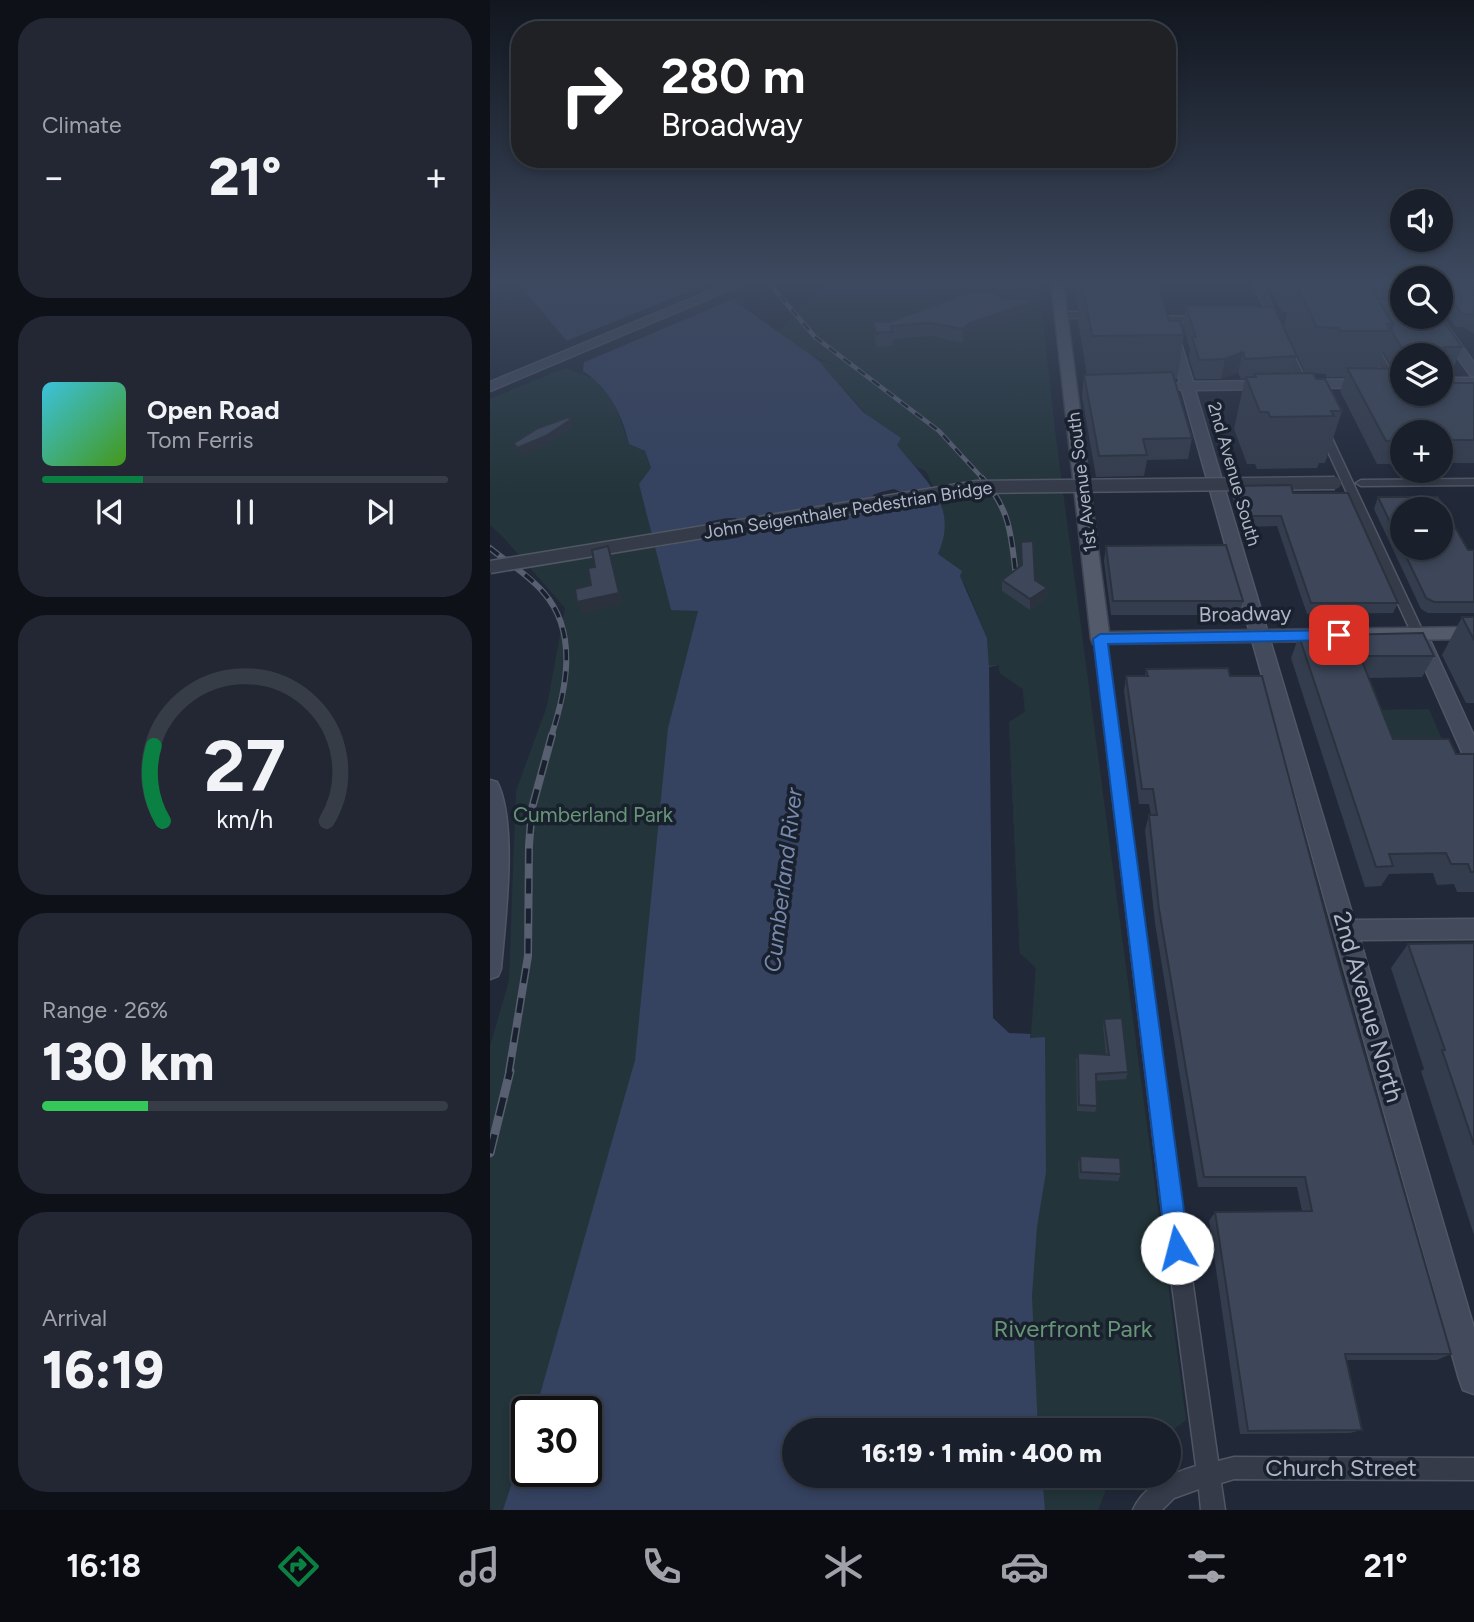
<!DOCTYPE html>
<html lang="en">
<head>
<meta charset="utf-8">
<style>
  :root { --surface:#191f2b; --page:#222733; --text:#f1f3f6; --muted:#9fa2a9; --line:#373d47; --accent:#0b8043 }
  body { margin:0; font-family:Figtree,sans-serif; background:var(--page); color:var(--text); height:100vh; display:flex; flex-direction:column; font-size:26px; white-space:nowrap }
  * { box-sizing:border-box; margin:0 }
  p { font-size:23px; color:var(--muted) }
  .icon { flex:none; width:38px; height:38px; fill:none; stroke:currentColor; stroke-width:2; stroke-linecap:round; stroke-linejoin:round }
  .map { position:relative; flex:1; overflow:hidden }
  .panel { display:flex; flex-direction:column; gap:18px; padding:18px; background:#0e1118; width:490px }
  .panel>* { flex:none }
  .banner { position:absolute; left:21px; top:21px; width:665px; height:147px; border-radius:28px; box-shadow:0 4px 10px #0003,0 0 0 2px var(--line); background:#202124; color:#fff; overflow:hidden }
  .buttons { position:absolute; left:900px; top:189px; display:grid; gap:14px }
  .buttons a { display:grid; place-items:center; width:63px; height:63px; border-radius:50%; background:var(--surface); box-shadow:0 4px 10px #0003,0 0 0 2px var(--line); font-size:35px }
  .speed { position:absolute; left:21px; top:1396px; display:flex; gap:14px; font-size:35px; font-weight:700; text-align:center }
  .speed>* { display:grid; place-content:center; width:91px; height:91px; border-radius:50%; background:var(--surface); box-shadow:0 4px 10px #0003,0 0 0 2px var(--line); line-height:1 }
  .speed .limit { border:4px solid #111; border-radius:10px; background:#fff; color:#111 }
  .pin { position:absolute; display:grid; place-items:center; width:60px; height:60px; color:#fff; margin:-30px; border-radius:14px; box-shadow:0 4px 10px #0006 }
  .me { position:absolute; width:77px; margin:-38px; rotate:352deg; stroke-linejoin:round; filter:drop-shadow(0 0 5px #0008) }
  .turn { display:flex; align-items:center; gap:24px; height:147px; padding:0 35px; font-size:32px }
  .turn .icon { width:91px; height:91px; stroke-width:2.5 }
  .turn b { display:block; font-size:49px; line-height:60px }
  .big { font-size:52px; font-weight:800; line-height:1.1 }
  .panel .card { flex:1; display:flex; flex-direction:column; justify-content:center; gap:10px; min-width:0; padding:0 24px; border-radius:28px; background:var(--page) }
  .panel .dial { align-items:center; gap:0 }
  .dial svg { height:182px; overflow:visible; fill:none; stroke:var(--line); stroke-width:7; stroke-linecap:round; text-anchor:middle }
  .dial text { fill:var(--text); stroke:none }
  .song { display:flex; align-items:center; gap:21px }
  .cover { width:84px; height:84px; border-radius:10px; background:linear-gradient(135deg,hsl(190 70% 55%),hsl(100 70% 35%)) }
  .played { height:7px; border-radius:4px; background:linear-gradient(90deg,var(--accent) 25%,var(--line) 25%) }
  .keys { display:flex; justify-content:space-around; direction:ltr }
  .heat { display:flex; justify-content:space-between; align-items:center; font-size:38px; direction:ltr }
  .charge { height:10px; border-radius:5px; background:linear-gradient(90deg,#34c759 26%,var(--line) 0) }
  .trip { position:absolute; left:292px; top:1418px; width:399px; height:70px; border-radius:35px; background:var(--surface); box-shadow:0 4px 10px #0003,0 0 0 2px var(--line); font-weight:800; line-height:70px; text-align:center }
  .tabs { display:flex; height:112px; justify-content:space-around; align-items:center; background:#0a0c11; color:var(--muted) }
  .tabs .icon { width:49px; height:49px }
  .tabs .selected { color:var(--accent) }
  .tabs b { font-size:32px; color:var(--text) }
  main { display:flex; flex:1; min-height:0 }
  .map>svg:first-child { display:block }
</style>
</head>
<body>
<main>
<section class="panel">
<div class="card"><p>Climate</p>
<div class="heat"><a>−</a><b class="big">21°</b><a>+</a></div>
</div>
<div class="card">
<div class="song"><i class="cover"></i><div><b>Open Road</b><p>Tom Ferris</p></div></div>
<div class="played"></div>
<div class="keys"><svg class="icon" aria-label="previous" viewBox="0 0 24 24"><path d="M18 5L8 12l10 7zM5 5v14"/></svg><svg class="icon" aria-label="pause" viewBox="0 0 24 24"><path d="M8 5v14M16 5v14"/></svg><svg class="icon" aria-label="next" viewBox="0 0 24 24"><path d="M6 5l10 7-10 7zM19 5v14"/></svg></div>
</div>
<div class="card dial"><svg viewBox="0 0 100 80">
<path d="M14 69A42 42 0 1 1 86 69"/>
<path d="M14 69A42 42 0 0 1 10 36" stroke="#0b8043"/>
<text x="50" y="56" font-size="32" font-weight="700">27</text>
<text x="50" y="72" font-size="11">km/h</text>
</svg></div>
<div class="card"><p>Range · 26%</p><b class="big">130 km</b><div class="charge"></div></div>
<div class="card"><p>Arrival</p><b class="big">16:19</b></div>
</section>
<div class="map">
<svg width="984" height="1510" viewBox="0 0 984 1510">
  <rect width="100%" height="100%" fill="#212939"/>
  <path fill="#23353a" d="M341,282H549L565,431L696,1420L679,1433V1430H477L540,1038L546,968L530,953L519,722L535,712L533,689L499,666L497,638L475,585L448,554C463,520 450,502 436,471L422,465L328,360L353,366L329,359L284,335Z
    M75,368L108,380L125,405L139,444L155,451L208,610L156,1013L68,1387L59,1412H37V1472L24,1510H0V1046L19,981L26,791L57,706L75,608L14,538L0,525V399Z
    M939,709L960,758H896L881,710Z
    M476,1475H627L619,1482L608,1510H478Z"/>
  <path fill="#354260" d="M28,282H235L247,303L328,360L373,412L411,438L407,445C434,480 470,505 448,554L472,571L470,576L497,638L499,666L509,665L510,673L533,689L535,712L519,722L530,953L546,968L540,1038L555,1037L556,1172L547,1227L542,1296L548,1430H304V1475H552L555,1510H13L37,1437V1472H96V1412H45L145,1060L178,728L208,611L181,610L149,484L161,468L155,451L139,444C132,414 119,388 93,371L94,362Z"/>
  <path fill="#212939" d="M223,282H239L248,297L90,364L71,343Z
    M447,488L453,500L417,506L409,512L388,510L250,533L251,537L236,540L219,541L218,538L162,548L159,535L216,525L217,522L237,518H246L247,520L383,498V495L391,492L404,489L413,493Z
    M509,665L510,673L533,689L535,712L519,722L530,953L546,968L541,1034L519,1033L503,1018L499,667Z"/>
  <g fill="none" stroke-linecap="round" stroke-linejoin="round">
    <g stroke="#505664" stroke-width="3">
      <path id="street" d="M763,282H771L790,324L789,326L782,324Z
        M607,312L610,313V317L573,318L569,315L573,312Z
        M659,316L711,317L715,320L711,323L662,321L658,318Z
        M879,343L886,345L908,383L906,385L898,383L878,345Z
        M797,346L801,349L821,391L819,393L811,391L793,349Z
        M830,430L839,432L934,634L932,637H924L922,634L829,432Z
        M984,479V485L871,486L866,483L871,480Z
        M610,635L616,639L690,1194L728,1461L744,1457L984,1458V1480L744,1479L731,1483L735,1510H711L709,1489L684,1498L672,1510H643C653,1486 682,1473 706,1466L670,1194L604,639Z"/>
    </g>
    <g stroke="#505664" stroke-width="3">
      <path id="secondary" d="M242,282H258L0,391V382Z
        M950,316L984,363V376L980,375L939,317Z
        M682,330L688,334L703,382L779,381L785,385L779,389L705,390L864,920L984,919V939L870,940L984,1328V1394L973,1390L969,1379L692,390L681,386L690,382L676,334Z
        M950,378H984V386H950Z
        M912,379V387L813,388L807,384L813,380Z
        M931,634L940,640L984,736V764L977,762L974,757L922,640Z
        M0,780L7,782C28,823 15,922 11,969L8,976L0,979Z"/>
    </g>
    <g stroke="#3e4453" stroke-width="3">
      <path id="primary" d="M561,282H573L619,632L984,627V639L603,644L601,639Z"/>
    </g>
    <use href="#street" fill="#353b49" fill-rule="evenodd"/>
    <use href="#secondary" fill="#434a5c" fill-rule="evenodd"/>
    <use href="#primary" fill="#535a6a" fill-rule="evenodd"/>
    <g stroke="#575f71" stroke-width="4.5">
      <path id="rail-far3" d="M278,282L325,337L449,431L494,480"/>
    </g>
    <g stroke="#575f71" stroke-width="6">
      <path id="rail-far2" d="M492,478C521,510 521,536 526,576
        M0,548C18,563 39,575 54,593C89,633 76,691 61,737"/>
    </g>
    <g stroke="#575f71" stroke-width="8">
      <path id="rail-far1" d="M19,1072L38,956L39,845L42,808L62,735"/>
    </g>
    <g stroke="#575f71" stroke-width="9">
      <path id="rail" d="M0,1153L20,1071"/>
    </g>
    <use href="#rail-far3" stroke="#1a212e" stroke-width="2.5" stroke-dasharray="9" stroke-linecap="butt"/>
    <use href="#rail-far2" stroke="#1a212e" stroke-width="3.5" stroke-dasharray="11" stroke-linecap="butt"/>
    <use href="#rail-far1" stroke="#1a212e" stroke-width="5" stroke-dasharray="15" stroke-linecap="butt"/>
    <use href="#rail" stroke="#1a212e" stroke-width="6" stroke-dasharray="19" stroke-linecap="butt"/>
    <g stroke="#505664" stroke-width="15" stroke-linecap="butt">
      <path id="street-bridge" d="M0,567L487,487L845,483"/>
    </g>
    <use href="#street-bridge" stroke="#353b49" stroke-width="12"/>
  </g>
  <path fill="#343d4d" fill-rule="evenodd" d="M521,282H540L541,297H531L523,291Z
    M583,282H667L679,321L694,335L687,379H685L702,438L698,459L657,460L654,476L606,477L592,396L594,375H597L588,321L589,309H588Z
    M777,282H912V317L972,347L963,369H951L961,383H984V463H950V432H912V464H887L850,391L855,377H836V374L823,373L826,379L852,411L835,463H829L827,468L767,469L765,464H757L744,429L755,378L751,379L748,372L731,379H705L699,357L700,350L693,325L696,306L807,356L802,373H815L794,326L797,312H792ZM893,352L903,369L888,368ZM912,355H950V394H912Z
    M950,282H984V334L974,327H966L950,306Z
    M541,315L480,336L473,343L441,336L403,339V346L387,347L384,335L383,321L400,322Z
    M745,486L803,493L908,603L903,613L817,614L787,526L751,527L742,496Z
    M888,497L978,550H984V613H938L931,609L884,509Z
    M531,542L545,580L557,588L556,599L540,610L512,591V580L531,566Z
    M616,546L753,601L749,615H621L614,561Z
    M972,617L984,640V703H976L952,655Z
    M809,636L944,656L932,677L879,678L903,739L966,754H984V892H967L964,884L947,885L943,873L899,874L891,886L875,887L801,658Z
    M656,669L740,676L850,969L961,1354L947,1360H857L872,1430L860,1433L750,1434L719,1221L725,1212L812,1211L807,1187H708L665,923L655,830L659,815H661L659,804H649L634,691L636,676H655Z
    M984,943V1235L931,1071L934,1069L901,968L918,944Z
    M614,1019L638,1072L636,1079L606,1081L607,1106L605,1112L587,1111L586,1060L588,1053L616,1055L613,1026Z
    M590,1156L631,1174L628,1181L589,1179L588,1163Z"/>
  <path fill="#2b323e" d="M541,302V315L480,336L473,343V329L480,323Z
    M753,352L748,372L731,379L735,359Z
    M80,420L83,427L59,444L30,456L27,448Z
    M118,546L122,557L133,604L92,614L87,602L129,593Z
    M557,588L556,599L540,610V599Z"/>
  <path fill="#3d4759" stroke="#2b323e" stroke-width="2" d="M522,282H540L541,290H531L523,284Z
    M586,282H591L590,297H589Z
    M592,282H667L679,321H690L694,335L602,336Z
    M793,282H804L802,291H797Z
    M805,282H878L903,324H897L900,331H850L849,328L827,327Z
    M878,282H912V289H882Z
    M950,282H984V317L980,314H972L950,286Z
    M479,292H502L514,299H541V302L480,323L473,329L440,323L401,326L402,332L386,333L383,321L400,322Z
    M912,298V317H950V316L972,347H954L956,351H939L942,355H922L911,347L901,330L903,324L888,299Z
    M696,306L784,307L807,356L755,359L753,352L735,359L709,360L702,337H706Z
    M857,368L912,369V394H950V369L961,383H984V440H950V432H912V440L896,441Z
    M682,372L702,438L653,439L657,455L609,456L594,375Z
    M823,373L826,379H835L852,411H841L844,416L780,417L778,412H770L756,377H766L764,374Z
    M79,417L80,420L56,436L27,448L24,443L48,428Z
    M801,485L803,493H858L908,603H821L791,516H754L745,486Z
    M888,497H948L978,550H984V602H944L936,598L912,548H950V509H912V547Z
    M543,541L545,580L557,588L540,599L512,580L532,565L531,542Z
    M736,545L753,601H623L616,546Z
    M118,546L129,593L87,602L85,589L101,585L98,568L105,567L102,550Z
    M972,617H984V640Z
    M933,633L944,656H870L903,739H959L966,754H984V872H981L978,864H961L956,853L899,854L903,866L886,867L809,636Z
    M738,668L740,676H772L850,969L961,1354H855L872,1430L758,1431L725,1212L822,1211L815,1177H714L669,909L659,815H667L663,789H652L636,676H658L656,669Z
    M984,943V1145L952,1050H955L918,944Z
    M632,1018L638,1072L606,1074L607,1106L589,1105L588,1053L619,1055L614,1019Z
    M590,1156L630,1158L631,1174L591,1172Z"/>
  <linearGradient id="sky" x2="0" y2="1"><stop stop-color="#12171f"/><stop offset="0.57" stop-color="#3d495f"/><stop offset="1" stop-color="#3d495f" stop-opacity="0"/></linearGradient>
  <rect width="984" height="494" fill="url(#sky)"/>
  <path fill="#1a73e8" stroke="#114b97" stroke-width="2" d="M849,630L857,635L849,640L618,644L699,1248L696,1256L687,1260L679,1256L676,1248L603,639L610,634Z"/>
  <g text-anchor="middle" stroke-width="7" stroke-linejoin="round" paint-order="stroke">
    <g font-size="18" fill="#b0b6c6" stroke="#1a212e">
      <text transform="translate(744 474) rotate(74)" y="6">2nd Avenue South</text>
      <text transform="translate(592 482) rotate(-97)" y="6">1st Avenue South</text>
      <text transform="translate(358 510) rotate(-9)" y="6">John Seigenthaler Pedestrian Bridge</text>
    </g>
    <g font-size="21" fill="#b0b6c6" stroke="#1a212e">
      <text transform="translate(755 614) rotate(-1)" y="7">Broadway</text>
    </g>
    <g font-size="21" fill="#679677" stroke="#1a212e">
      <text x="103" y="822">Cumberland Park</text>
    </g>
    <g font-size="23" font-style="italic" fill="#7889ae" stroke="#1a212e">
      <text transform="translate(293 880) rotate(-83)" y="8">Cumberland River</text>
    </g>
    <g font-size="24" fill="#b0b6c6" stroke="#1a212e">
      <text transform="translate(878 1007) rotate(74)" y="8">2nd Avenue North</text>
      <text x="851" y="1476">Church Street</text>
    </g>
    <g font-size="24" fill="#679677" stroke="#1a212e">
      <text x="583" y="1337">Riverfront Park</text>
    </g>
  </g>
</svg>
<div class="buttons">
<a><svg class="icon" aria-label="sound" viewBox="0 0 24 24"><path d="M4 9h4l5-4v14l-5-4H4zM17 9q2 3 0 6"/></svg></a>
<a><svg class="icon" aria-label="search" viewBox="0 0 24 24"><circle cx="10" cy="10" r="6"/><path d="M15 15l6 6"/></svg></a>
<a><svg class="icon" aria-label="layers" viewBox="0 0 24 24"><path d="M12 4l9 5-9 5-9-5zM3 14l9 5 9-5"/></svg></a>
<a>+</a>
<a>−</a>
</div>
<div class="speed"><div class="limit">30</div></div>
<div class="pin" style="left:849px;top:635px;background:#d93025"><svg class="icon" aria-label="arrive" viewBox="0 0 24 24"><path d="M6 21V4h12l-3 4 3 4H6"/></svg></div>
<svg class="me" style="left:687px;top:1248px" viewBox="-20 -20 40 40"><circle r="19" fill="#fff"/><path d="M0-13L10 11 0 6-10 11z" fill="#1a73e8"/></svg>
<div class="trip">16:19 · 1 min · 400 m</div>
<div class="banner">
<div class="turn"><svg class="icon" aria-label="right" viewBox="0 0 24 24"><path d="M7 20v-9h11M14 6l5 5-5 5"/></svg><div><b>280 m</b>Broadway</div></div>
</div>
</div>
</main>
<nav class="tabs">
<b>16:18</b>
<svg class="icon selected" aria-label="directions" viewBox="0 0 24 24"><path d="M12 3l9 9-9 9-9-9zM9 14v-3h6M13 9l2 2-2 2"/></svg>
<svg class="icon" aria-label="music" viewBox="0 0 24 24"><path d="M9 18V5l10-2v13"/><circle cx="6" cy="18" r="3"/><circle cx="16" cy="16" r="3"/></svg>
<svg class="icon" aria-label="phone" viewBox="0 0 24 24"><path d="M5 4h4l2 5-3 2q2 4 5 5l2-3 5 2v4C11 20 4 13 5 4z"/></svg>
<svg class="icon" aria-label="climate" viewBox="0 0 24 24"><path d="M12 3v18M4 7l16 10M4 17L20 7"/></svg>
<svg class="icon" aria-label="car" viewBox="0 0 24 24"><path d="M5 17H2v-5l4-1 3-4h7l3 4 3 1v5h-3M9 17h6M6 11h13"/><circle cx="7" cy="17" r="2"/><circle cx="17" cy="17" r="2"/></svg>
<svg class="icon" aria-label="filters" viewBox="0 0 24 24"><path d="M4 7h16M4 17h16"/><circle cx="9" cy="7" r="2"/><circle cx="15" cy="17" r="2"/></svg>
<b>21°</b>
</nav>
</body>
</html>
